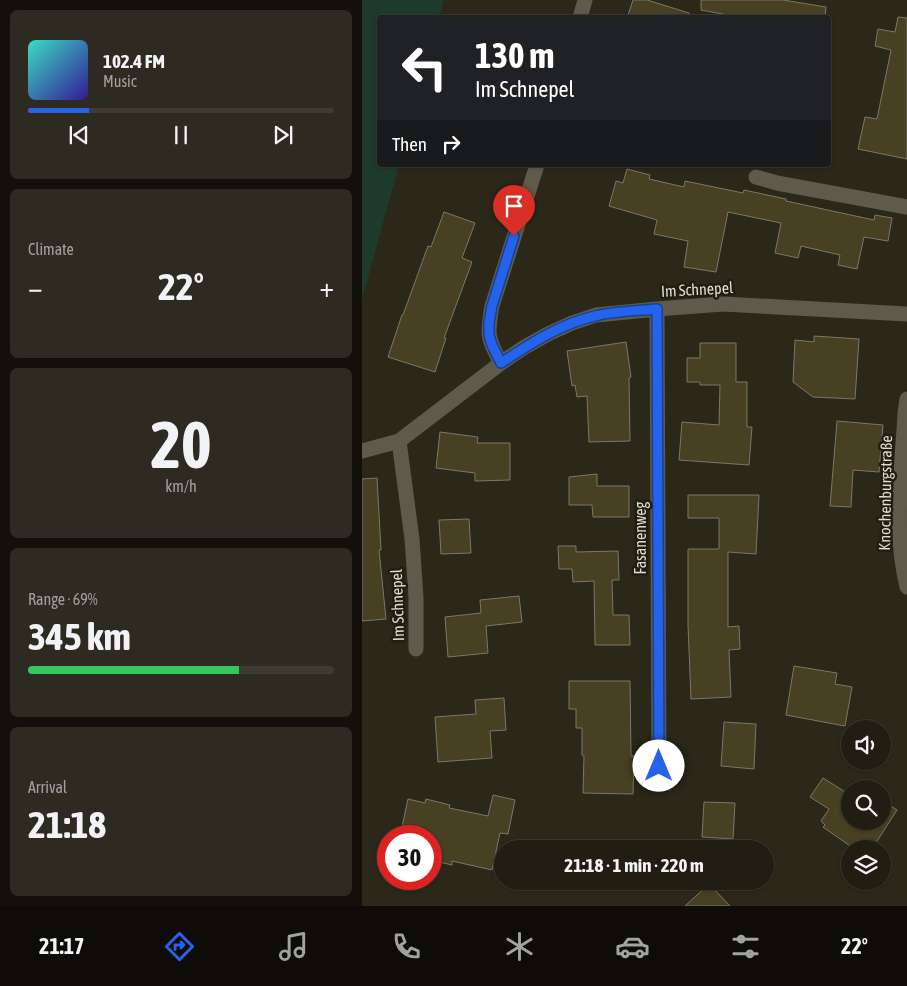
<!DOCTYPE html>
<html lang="en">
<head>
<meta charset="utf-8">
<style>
  :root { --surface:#201d13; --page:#2d2a21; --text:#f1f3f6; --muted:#a2a2a0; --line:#3d3b33; --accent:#2563eb }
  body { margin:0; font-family:"Asap Condensed",sans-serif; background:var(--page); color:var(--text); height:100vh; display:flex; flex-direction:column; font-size:19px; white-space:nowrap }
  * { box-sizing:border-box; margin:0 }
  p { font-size:16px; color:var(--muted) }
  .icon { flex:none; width:28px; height:28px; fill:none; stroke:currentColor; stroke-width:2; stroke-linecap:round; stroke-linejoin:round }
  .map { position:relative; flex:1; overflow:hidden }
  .drawer { display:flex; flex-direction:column; gap:10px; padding:10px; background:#12100a; width:362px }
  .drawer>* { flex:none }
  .banner { position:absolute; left:15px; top:15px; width:454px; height:152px; border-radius:5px; box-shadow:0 1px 4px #0004,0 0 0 1px var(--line); background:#202124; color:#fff; overflow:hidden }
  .buttons { position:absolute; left:479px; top:720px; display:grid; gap:10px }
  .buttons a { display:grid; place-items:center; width:50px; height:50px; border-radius:50%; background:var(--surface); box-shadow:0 1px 4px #0004,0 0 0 1px var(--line); font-size:25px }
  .speed { position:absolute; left:15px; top:825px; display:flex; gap:10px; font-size:25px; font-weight:700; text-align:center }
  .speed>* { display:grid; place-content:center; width:65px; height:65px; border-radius:50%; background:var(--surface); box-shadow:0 1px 4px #0004,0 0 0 1px var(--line); line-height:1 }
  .speed .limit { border:8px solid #d22; background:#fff; color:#111 }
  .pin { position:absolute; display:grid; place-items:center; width:42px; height:42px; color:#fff; margin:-51px -21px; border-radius:50% 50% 50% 0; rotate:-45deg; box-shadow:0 0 5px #0007 }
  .pin .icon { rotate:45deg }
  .me { position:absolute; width:55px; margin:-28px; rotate:0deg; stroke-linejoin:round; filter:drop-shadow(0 0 4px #0008) }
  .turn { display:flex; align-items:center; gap:18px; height:105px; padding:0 15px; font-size:22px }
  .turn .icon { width:65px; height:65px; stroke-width:2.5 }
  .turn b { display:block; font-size:35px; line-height:42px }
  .then { display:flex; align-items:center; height:48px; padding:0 15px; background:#0003; gap:10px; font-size:19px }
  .big { font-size:38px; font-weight:700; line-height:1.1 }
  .drawer .card { flex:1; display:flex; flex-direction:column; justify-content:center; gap:8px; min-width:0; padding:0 18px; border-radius:8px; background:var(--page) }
  .drawer .dial { align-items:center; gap:0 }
  .dial b { font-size:65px; line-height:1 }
  .song { display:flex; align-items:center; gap:15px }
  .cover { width:60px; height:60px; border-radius:8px; background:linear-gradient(135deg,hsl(170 70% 55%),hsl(250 70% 35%)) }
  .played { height:5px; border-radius:2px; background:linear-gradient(90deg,var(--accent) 20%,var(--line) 20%) }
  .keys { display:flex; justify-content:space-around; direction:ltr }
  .heat { display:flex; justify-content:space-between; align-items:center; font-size:28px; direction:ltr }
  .charge { height:8px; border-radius:4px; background:linear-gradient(90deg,#34c759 69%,var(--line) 0) }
  .trip { position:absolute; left:132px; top:840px; width:280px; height:50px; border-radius:25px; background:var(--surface); box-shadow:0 1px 4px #0004,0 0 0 1px var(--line); font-weight:700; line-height:50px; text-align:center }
  .tabs { display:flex; height:80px; justify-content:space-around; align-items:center; background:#0d0c08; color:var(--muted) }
  .tabs .icon { width:35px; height:35px }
  .tabs .active { color:var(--accent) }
  .tabs b { font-size:22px; color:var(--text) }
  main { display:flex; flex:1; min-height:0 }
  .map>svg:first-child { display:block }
</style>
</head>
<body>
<main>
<section class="drawer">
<div class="card">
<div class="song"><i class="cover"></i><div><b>102.4 FM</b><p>Music</p></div></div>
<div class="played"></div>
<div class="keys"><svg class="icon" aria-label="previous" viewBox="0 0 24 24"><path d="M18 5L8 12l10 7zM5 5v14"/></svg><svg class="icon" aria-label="pause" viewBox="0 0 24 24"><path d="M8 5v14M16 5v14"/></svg><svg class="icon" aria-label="next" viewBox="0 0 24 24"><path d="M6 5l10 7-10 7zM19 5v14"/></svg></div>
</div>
<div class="card"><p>Climate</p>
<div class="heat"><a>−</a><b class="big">22°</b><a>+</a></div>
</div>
<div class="card dial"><b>20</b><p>km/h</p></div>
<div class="card"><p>Range · 69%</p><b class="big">345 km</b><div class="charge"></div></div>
<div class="card"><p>Arrival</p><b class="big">21:18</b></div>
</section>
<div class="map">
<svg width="545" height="906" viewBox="0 0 545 906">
  <rect width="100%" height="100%" fill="#2b2719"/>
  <path fill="#1d3a2d" d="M0,0H82L77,17L18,18V165H37L0,300Z"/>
  <path fill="#484022" stroke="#7c7868" d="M271,0H285L327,13V18H265Z
    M339,0H421L464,7L463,18H382L339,10Z
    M536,17L545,18V159L496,149L503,117L515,119L529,50L513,46L516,29L533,32Z
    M265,169L288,175L287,179L322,187L323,181L381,193L382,190L424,199V201L512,220L513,215L530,218L526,241L502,237L495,269L476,265L478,255L439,246L436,258L413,253L419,223L366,212L354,272L322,267L326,241L292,234L295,220L247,206L254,181L261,183Z
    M82,212L113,223L100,258L110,262L82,338H84L73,372L26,357L40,315H41L66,246L69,247Z
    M452,336L497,339L493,399L451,397L431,382L433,340L452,342Z
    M264,342L269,377L267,378L268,441L227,442L225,396L215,397L213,385L210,386L205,351Z
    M338,343H374V382H385V427H390L387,465L317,460L320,422L357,425L358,385H338V382H325V358H338Z
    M475,421L521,425L517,472L491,470L489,507L468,506Z
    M78,432L116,437L115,443H148V480L113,481V473L74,468Z
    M235,474V486H267V517H231L230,505H207V477Z
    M15,478L19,550H17L24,619L0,621V479Z
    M326,495H397L394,554L366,552V627L377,626L378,649L367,650L369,697L329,699L326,625V549H357V518H326Z
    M107,519L109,553L79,554L77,520Z
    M196,546H214V552L256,551L257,580H250L251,615H267L268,645H233L232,581L211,582L210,569H197Z
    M157,596L160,622L124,626L126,653L86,657L83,617L119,613L118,600Z
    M432,666L475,673L473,684L490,687L483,726L424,715Z
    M207,681H268L269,756H272L271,794L221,793L222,756L220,755V728H214V709H207Z
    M142,698L144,730L128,731L130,758L76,762L73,717L114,714L113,700Z
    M362,722L394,724L392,769L359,766Z
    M461,778L488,795V821H520V800L535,810L510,849L496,840L491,848L461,827L463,825L459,821L467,809L448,797Z
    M131,795L153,800L146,834L138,833L130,870L90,861V865L69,860V836H38L46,799L63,803L64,799L88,805L87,808L126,816Z
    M342,802L373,803L371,839L340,837Z
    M347,884L368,906H323Z"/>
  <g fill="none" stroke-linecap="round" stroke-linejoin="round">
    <path stroke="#5f5b4c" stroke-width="15" d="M218,18L223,0
      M394,177L415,183L545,207
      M295,309L297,767
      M139,363C125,338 125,334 130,306L175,165
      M545,399L543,413C540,471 531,531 545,587
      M37,441L50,539L54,597V649
      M0,451L37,441L139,363L161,348L186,334L210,323L234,315L295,309L361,304L545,314"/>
  </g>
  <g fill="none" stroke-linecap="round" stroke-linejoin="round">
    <g stroke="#184099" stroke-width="12">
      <path id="route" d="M152,236L130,306L127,323V335L130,345L139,363C168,344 198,324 233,316C253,311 274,311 295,309L297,766"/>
    </g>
    <use href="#route" stroke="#2563eb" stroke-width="9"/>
  </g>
  <g text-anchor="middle" stroke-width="5" stroke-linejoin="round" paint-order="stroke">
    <g font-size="16" fill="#dedcd3" stroke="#211e10">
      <text transform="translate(335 289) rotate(-3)" y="6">Im Schnepel</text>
      <text transform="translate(523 493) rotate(-89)" y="6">Knochenburgstraße</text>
      <text transform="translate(278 538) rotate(-90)" y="6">Fasanenweg</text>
      <text transform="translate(35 605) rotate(-92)" y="6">Im Schnepel</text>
    </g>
  </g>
</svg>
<div class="buttons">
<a><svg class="icon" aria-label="sound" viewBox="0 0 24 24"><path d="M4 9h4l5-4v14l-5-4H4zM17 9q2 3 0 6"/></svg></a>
<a><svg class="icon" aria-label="search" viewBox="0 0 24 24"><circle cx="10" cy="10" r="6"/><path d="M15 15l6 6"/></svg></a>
<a><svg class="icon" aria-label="layers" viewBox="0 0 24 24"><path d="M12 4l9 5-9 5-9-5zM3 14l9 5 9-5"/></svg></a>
</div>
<div class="speed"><div class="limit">30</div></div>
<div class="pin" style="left:152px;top:236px;background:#d93025"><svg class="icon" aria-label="arrive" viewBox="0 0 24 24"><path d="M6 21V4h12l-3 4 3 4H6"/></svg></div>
<svg class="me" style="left:297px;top:766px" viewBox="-20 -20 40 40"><circle r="19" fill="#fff"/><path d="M0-13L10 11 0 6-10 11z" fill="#2563eb"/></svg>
<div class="trip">21:18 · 1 min · 220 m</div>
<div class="banner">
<div class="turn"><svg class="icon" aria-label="left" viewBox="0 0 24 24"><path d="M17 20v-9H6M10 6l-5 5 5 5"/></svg><div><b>130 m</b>Im Schnepel</div></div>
<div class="then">Then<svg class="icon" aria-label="right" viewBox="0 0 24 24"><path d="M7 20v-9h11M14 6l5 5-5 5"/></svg></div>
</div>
</div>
</main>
<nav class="tabs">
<b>21:17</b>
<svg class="icon active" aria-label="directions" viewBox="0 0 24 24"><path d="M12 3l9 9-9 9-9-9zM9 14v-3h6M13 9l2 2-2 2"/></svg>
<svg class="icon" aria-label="music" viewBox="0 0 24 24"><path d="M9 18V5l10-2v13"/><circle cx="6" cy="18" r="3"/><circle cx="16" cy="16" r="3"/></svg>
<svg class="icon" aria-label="phone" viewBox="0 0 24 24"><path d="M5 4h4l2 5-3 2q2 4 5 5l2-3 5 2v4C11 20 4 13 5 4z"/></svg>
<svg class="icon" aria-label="climate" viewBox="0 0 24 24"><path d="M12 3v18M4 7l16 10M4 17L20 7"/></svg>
<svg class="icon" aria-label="car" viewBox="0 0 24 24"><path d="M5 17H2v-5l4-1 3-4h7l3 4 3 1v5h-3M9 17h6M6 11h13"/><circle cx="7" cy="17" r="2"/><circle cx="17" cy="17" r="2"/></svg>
<svg class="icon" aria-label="filters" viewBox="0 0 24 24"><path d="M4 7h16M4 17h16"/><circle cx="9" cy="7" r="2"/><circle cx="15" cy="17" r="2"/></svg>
<b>22°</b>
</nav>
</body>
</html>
